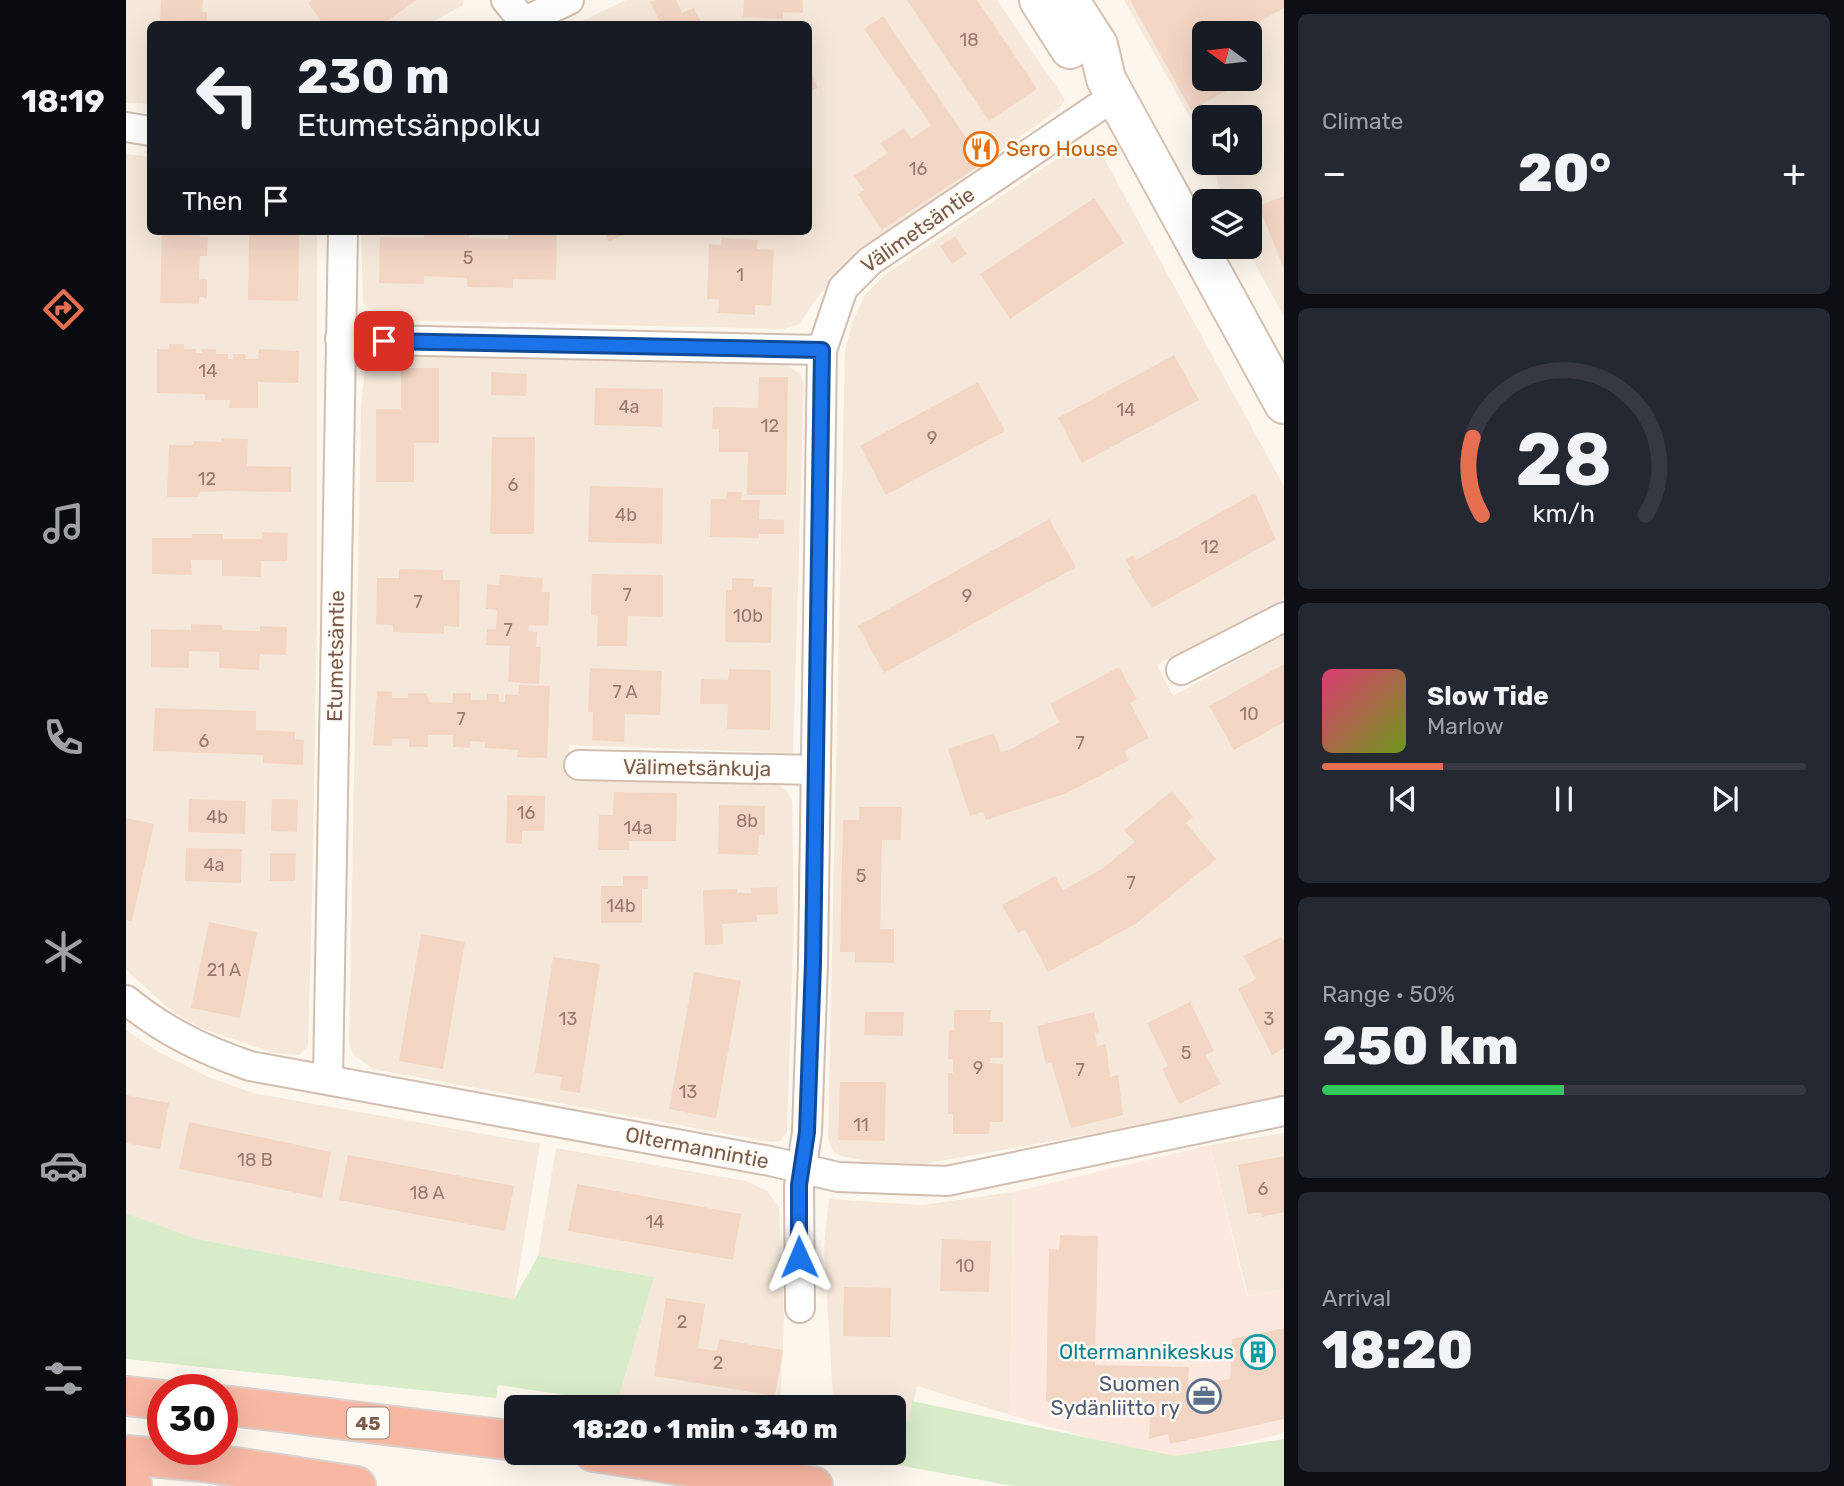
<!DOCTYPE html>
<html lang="en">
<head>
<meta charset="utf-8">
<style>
  :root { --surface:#171b24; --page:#242831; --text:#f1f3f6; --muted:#9ea1a6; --line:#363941; --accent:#e76f51 }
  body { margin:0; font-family:Rubik,sans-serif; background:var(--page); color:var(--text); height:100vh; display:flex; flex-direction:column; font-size:26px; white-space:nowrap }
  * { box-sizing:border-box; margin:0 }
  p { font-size:23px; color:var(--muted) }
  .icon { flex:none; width:38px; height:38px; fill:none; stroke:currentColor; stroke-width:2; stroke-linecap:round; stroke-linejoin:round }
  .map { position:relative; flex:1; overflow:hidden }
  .panel { display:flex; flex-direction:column; gap:14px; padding:14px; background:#0d0f14; width:560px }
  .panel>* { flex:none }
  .hud { position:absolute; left:21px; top:21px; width:665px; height:214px; border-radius:10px; box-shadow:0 7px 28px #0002; background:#171b24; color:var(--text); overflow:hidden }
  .needle { width:46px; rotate:285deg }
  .fabs { position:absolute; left:1066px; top:21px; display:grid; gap:14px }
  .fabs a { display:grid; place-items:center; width:70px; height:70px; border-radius:10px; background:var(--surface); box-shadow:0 7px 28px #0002; font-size:35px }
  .speed { position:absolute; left:21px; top:1374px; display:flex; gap:14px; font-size:35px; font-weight:700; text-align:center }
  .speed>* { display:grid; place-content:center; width:91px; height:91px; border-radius:50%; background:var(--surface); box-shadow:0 7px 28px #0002; line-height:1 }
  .speed .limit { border:10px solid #d22; background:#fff; color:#111 }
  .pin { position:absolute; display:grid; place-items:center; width:60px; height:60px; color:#fff; margin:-30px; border-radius:14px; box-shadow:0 4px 10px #0006 }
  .me { position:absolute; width:77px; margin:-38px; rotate:359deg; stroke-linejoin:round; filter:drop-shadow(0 0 5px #0008) }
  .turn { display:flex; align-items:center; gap:24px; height:147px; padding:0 35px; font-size:32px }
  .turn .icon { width:91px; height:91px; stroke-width:2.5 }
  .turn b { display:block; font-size:49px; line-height:60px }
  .then { display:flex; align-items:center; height:66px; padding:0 35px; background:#0003; gap:14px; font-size:26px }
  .big { font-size:52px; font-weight:800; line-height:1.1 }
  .panel .card { flex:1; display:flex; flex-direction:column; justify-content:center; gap:10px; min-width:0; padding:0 24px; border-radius:10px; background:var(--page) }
  .panel .dial { align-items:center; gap:0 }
  .dial svg { height:182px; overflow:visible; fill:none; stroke:var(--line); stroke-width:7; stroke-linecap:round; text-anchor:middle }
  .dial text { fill:var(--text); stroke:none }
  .song { display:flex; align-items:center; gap:21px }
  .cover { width:84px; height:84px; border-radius:10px; background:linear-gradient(135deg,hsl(340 70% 55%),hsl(80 70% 35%)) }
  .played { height:7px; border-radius:4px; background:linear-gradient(90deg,var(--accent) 25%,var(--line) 25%) }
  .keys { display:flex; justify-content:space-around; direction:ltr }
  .heat { display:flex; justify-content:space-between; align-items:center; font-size:38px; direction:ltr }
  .charge { height:10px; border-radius:5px; background:linear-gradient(90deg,#34c759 50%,var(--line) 0) }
  .trip { position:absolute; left:378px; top:1395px; width:402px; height:70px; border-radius:10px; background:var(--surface); box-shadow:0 7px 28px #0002; font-weight:800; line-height:70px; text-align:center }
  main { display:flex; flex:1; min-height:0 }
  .tab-bar { display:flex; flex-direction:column; width:126px; justify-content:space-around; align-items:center; background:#090b0e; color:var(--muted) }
  .tab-bar .icon { width:49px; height:49px }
  .tab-bar .selected { color:var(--accent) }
  .tab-bar b { font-size:32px; color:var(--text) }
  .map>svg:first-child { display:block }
</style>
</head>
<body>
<main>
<nav class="tab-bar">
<b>18:19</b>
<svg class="icon selected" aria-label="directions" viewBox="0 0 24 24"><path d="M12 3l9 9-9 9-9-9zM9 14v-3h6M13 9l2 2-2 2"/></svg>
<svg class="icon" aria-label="music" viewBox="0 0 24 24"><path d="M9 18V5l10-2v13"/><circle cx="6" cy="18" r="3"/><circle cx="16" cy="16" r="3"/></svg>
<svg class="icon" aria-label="phone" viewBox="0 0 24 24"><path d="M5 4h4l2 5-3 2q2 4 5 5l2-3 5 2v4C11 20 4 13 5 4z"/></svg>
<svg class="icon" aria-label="climate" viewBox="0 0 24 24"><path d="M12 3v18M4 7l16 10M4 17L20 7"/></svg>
<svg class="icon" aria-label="car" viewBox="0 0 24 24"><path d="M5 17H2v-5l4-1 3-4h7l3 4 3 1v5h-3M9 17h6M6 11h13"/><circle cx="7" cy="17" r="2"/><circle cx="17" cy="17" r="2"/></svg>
<svg class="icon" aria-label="filters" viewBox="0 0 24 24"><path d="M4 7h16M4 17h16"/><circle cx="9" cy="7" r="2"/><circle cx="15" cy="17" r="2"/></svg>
</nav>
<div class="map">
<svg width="1158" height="1486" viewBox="0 0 1158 1486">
  <rect width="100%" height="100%" fill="#fdf6ec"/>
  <path fill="#f5e8da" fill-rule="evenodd" d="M0,0H338L337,5L303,24H24V104L0,103Z
    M500,0H871L939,99L934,108L733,253L693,295L673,324L659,329L259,320L237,303L235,231H682V24H450Z
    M998,0H1158V317L1120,247H1124V201H1098L1086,163H1124V117H1078V142ZM1078,33H1124V79H1078Z
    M960,145L975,153L1158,486V599L1031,665L1047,696L1158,635V1100L797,1164L739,1161L715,1156L707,1152L702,1138L719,351L726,323L739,295L760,274L950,146Z
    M0,154L24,157V231H191V621L186,901L182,1046L173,1055L148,1053L77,1029L48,1013L0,970Z
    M282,352L659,364L674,374L678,384L667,753L444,745L441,775L652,785L661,791L666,801L668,916L661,1132L654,1141L645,1142L247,1069L228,1055L223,1046L235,408L239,367Z
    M0,1030L31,1051L82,1077L127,1093L414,1144L388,1299L70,1239L0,1213Z
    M1158,1133V1289L1122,1296L1084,1145Z
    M430,1148L620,1181L641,1191L653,1207L658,1318L654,1407H517L491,1403L528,1277L412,1256Z
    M887,1192L884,1415L791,1386L783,1421L768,1417V1407H733L707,1400L698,1245L703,1199L797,1205Z"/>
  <path fill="#fde8e0" d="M1084,1145L1121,1296L1158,1289V1433L1046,1462L884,1415L887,1192Z"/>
  <path fill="#d8ecc9" d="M0,1213L70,1239L388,1299L412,1256L528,1277L491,1403L372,1385L370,1398L0,1359Z
    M786,1401L1049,1456L1158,1439V1486H887L705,1453L768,1452V1417L783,1421Z"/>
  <path fill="#f3d5c3" d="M35,0H77L76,12H81V24H34Z
    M186,0H291L257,24H197L182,3Z
    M529,0H550L556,13L568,8L576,24H535L524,2Z
    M618,0H677V13L657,12V19L617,17Z
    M781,0H851L911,89L863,121Z
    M1004,0H1158V8L1113,33H1078V79H1096L1102,90L1065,110Z
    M757,16L857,163L756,230L732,194L738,190L728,176L762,153L754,143L778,128L785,139L805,125L738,29Z
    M682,65L692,88L682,92Z
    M1158,196V269L1133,206Z
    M968,198L998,243L884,319L854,274Z
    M36,231H74V237H82L81,256H74L73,279H81V298L73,297V304L34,303Z
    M123,231H173L172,301L122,300Z
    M298,231H343V238L382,239V232L431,233L430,280L387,279V288L341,287V278L298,276V284L253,283L254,237L298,238Z
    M478,231H505L483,242Z
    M829,236L841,254L826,264L814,246Z
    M596,238L632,240L631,249L648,250L645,306L629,305V315L592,313L593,299H581L583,244L595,245Z
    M43,344H58V349H70V353H76V349H90V354H102V359H107V354H119L120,359H132L133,349L173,351L172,383L132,382V408H103L104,400H79V394L31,393V349H43Z
    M1048,355L1073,400L956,463L932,418Z
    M275,368H313V443H288V482H250V409H275Z
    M365,372L401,374L400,396L365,395Z
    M633,377H662L660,495H621L622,452H593V429H586L587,407L632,408Z
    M852,382L879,431L760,495L734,446Z
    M469,388L537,389L536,427L468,425Z
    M366,437H409L408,534H364Z
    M95,438L122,439L121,466L165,467V492L100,491L74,492L73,497H41L43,445H67L68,441L95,442Z
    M464,486L537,488L536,544L462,542Z
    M601,492H616L615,500H634L633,519L658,520V534H633V538L584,537L585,499H600Z
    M1129,493L1150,539L1026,608L1002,571L1005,569L1000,560L1007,555L1010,560Z
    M923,519L950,567L758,673L732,626Z
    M136,532L162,533L161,561H135V577L96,576V560H65L66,575L26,574V538H66V534H97V539H136Z
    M273,569L317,570V580H334L333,627L318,626V634L267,632V625L250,624L251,578H273Z
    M466,574L537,575V617L502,616L501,646H471L472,616L465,615Z
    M374,575L417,578L416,592H424L422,626L403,625L402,631L411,632L410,647H415L413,684L382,682L384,646L360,645L361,629H370L371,610L360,609L361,584L373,585Z
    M606,578L628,579L627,587H646L645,643L599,642L600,590H606Z
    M65,624L96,625V630L134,631V626L161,627L160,655L134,654L133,670L93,668V652L63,651V668L25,667V629L65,630Z
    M1158,664V722L1108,750L1083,706Z
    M993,667L1011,699L1004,703L1023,738L998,751L1003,760L941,793L860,820L857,812L844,816L822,749L868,733L875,752L885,749L934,722L924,704Z
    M464,668L536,671L534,715L499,714L498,742L466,740L467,712H462Z
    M603,669L645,670L644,730L601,729L602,704H574L575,679L602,680Z
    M393,685L424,686L421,758L391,757L392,750L359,748V742L344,741V748L327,747V735H302V747H283V739H266V746L247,745L251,691L266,692V698H282V693H300L304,702L326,703L327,693H345V700H361V694H373V702H379V694L392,695Z
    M29,708L130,711V730L169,732V739L178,740L177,765L137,763V755L27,751Z
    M1046,791L1067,817L1060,823L1090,859L1011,923L922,972L899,930L892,933L876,905L929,876L937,890L976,869L1009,842L998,830Z
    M488,792L551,793L550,841H503V850H472L473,815H487Z
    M381,795L419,796L418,831H396V844L380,843Z
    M63,799L120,801L119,834L62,832Z
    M146,799L172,800L171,832L145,831Z
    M593,805L639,806V835H633L632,855L592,854Z
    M733,807H776L775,840H756L754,929H768V963L729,962V952H714L717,820H733Z
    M0,818L28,824L6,921L0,920Z
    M60,848L116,849L115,883L59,881Z
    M144,853H170L169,881H144Z
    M497,876H522V889H516V923H475V886H497Z
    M651,887L652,914L631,915V922L596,924L597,944L579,945L577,890L611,889V893H625L624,888Z
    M83,922L131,932L114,1018L65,1008Z
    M295,934L339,942L317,1069L273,1061Z
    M1155,937L1158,942V1048L1146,1055L1112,989L1130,979L1117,956Z
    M427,957L474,964L454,1093L434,1090L436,1077L409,1073Z
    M568,972L615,981L590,1118L543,1109Z
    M1064,1002L1088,1051L1080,1055L1095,1084L1053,1104L1036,1069L1042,1066L1021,1023Z
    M828,1010H865L864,1022H877V1058H864V1063L877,1064V1122H864L863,1134H827V1114H822V1073H827V1059H822L823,1030H828Z
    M739,1012H778L777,1036L738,1035Z
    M968,1012L973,1032L969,1033L971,1046L980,1044L984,1077L992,1075L997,1115L945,1128L925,1062L920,1064L911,1026Z
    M714,1082H760L759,1141L712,1140Z
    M0,1095L43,1103L34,1149L0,1143Z
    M63,1122L205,1152L196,1198L53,1169Z
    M222,1155L388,1186L379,1231L213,1200Z
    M1158,1156V1212L1136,1217L1135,1212L1122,1214L1112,1165Z
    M451,1184L615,1214L607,1260L442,1231Z
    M934,1235L972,1236L969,1365L1063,1367L1062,1386L1104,1379L1106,1339L1158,1328V1419L1044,1444L1042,1434L1023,1439L1024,1416L937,1414V1403L920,1402L923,1249L933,1250Z
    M816,1239L865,1241L863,1292L814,1291Z
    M718,1287L765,1288L764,1337L717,1336Z
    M540,1298L579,1304L572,1348L591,1351L593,1339L657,1350L649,1396L528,1376Z"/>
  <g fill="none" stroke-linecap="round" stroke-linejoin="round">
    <g stroke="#d1beb0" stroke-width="32">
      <path id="street" d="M380,0L398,22
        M393,24L443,0
        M0,127L24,131
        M214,339L696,350
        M1055,670L1158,617
        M453,765L690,770
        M0,1000C38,1031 77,1050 124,1066L644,1161L712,1177L821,1181L1158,1111
        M202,1080L217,231
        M674,1308L673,1186L681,1132L687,963L696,350L717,288L744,261L990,95"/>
    </g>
    <g stroke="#d6c0b0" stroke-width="42">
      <path id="secondary" d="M913,0L944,49
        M943,0L972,45L980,79L1158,404"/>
    </g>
    <g stroke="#dad1cd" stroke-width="42">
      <path id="highway" d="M0,1396L37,1400
        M96,1405L390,1441
        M468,1452L687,1486
        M0,1455L78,1462L230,1486
        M0,1486H6"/>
    </g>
    <use href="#street" stroke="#fff" stroke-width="28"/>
    <use href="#secondary" stroke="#fff" stroke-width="38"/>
    <use href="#highway" stroke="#f7b7a3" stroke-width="38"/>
  </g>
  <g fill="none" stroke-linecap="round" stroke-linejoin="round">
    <g stroke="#114b97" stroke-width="18">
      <path id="route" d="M258,341L696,350L687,963L681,1132L673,1185V1257"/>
    </g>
    <use href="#route" stroke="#1a73e8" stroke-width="12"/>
  </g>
  <defs>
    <g id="restaurant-ring" transform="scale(1.75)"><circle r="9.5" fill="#fffaf3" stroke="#e8710a" stroke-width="1.5"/><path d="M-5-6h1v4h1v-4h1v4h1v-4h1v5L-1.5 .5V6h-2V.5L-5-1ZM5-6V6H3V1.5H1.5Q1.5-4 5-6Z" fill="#e8710a"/></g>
    <g id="building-ring" transform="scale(1.75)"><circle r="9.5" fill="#fffaf3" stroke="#0f9aa8" stroke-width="1.5"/><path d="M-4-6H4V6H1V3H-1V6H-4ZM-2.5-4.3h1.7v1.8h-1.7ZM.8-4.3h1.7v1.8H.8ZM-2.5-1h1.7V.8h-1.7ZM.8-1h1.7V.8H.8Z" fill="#0f9aa8"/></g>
    <g id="office-ring" transform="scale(1.75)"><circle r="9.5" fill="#fffaf3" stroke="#5c6f8a" stroke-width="1.5"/><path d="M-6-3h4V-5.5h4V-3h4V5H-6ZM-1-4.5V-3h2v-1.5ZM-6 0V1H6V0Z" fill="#5c6f8a"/></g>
  </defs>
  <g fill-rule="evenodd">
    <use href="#restaurant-ring" x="855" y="149"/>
    <use href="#building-ring" x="1132" y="1352"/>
    <use href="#office-ring" x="1078" y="1396"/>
  </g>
  <g text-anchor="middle" stroke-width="5" stroke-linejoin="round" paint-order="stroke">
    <g font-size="18" fill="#987a6a">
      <text x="843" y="46">18</text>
      <text x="792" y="175">16</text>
      <text x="342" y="264">5</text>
      <text x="614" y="281">1</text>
      <text x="82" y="377">14</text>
      <text x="503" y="413">4a</text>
      <text x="1000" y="416">14</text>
      <text x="644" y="432">12</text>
      <text x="806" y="444">9</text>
      <text x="81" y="485">12</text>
      <text x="387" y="491">6</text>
      <text x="500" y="521">4b</text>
      <text x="1084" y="553">12</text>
      <text x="501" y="601">7</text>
      <text x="841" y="602">9</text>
      <text x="292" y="608">7</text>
      <text x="622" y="622">10b</text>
      <text x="382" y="636">7</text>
      <text x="499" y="698">7 A</text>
      <text x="1123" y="720">10</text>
      <text x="335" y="725">7</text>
      <text x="78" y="747">6</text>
      <text x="954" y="749">7</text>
      <text x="400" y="819">16</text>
      <text x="91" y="823">4b</text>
      <text x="621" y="827">8b</text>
      <text x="512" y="834">14a</text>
      <text x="88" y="871">4a</text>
      <text x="735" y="882">5</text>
      <text x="1005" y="889">7</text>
      <text x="495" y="912">14b</text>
      <text x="98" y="976">21 A</text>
      <text x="442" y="1025">13</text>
      <text x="1143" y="1025">3</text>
      <text x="1060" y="1059">5</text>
      <text x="852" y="1074">9</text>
      <text x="954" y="1076">7</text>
      <text x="562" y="1098">13</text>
      <text x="735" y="1131">11</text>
      <text x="129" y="1166">18 B</text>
      <text x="1137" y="1195">6</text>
      <text x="301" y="1199">18 A</text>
      <text x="529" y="1228">14</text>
      <text x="839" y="1272">10</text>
      <text x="556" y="1328">2</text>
      <text x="592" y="1369">2</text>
    </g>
    <rect fill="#fffaf3" stroke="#a28b7f" stroke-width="2" x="221" y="1407.5" width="42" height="31" rx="5"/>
    <g font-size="19" font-weight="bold" fill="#7a5c4d">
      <text x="242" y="1430">45</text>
    </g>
    <g font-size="21" fill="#c56008" stroke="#fffaf3" text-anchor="start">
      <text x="880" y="156">Sero House</text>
    </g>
    <g font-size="21" fill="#7a5c4d" stroke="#fffaf3">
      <text transform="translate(792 230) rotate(-35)" y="7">Välimetsäntie</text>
      <text transform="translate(210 656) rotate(-89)" y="7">Etumetsäntie</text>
      <text transform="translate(571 768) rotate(1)" y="7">Välimetsänkuja</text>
      <text transform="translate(571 1148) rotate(11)" y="7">Oltermannintie</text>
    </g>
    <g font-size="21" fill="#0d838f" stroke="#fffaf3" text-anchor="end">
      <text x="1108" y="1359">Oltermannikeskus</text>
    </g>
    <g font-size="21" fill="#4e5e75" stroke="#fffaf3" text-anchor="end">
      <text x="1054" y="1391">Suomen<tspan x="1054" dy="24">Sydänliitto ry</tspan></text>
    </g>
  </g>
</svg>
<div class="fabs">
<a><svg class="needle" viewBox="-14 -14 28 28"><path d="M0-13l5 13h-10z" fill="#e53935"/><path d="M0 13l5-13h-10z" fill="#9ea1a6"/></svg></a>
<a><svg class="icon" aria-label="sound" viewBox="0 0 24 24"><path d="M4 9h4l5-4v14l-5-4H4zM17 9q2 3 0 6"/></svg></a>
<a><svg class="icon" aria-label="layers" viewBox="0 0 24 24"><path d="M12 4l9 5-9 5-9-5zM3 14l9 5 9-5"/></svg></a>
</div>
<div class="speed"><div class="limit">30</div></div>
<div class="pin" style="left:258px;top:341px;background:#d93025"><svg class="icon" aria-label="arrive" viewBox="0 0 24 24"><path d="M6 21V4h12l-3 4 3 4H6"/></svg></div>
<svg class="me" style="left:673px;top:1257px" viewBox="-20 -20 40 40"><path d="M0-17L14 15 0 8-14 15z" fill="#1a73e8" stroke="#fff" stroke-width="4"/></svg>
<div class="trip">18:20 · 1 min · 340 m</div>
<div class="hud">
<div class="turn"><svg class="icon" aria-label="left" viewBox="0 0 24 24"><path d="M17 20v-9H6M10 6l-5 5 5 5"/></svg><div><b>230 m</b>Etumetsänpolku</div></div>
<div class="then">Then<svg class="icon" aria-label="arrive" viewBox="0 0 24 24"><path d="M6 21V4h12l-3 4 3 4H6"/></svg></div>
</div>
</div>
<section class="panel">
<div class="card"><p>Climate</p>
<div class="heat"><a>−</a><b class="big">20°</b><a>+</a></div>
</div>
<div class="card dial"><svg viewBox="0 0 100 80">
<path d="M14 69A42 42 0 1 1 86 69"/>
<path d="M14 69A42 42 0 0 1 10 35" stroke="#e76f51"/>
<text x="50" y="56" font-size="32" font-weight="700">28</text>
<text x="50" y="72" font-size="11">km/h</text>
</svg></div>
<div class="card">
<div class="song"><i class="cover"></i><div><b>Slow Tide</b><p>Marlow</p></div></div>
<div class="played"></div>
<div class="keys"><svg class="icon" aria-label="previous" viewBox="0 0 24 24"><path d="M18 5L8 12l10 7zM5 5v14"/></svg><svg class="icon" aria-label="pause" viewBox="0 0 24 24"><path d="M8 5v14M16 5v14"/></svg><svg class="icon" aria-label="next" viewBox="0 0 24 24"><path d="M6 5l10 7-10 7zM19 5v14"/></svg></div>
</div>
<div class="card"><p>Range · 50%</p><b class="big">250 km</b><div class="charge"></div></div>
<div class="card"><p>Arrival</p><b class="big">18:20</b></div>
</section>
</main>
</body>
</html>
